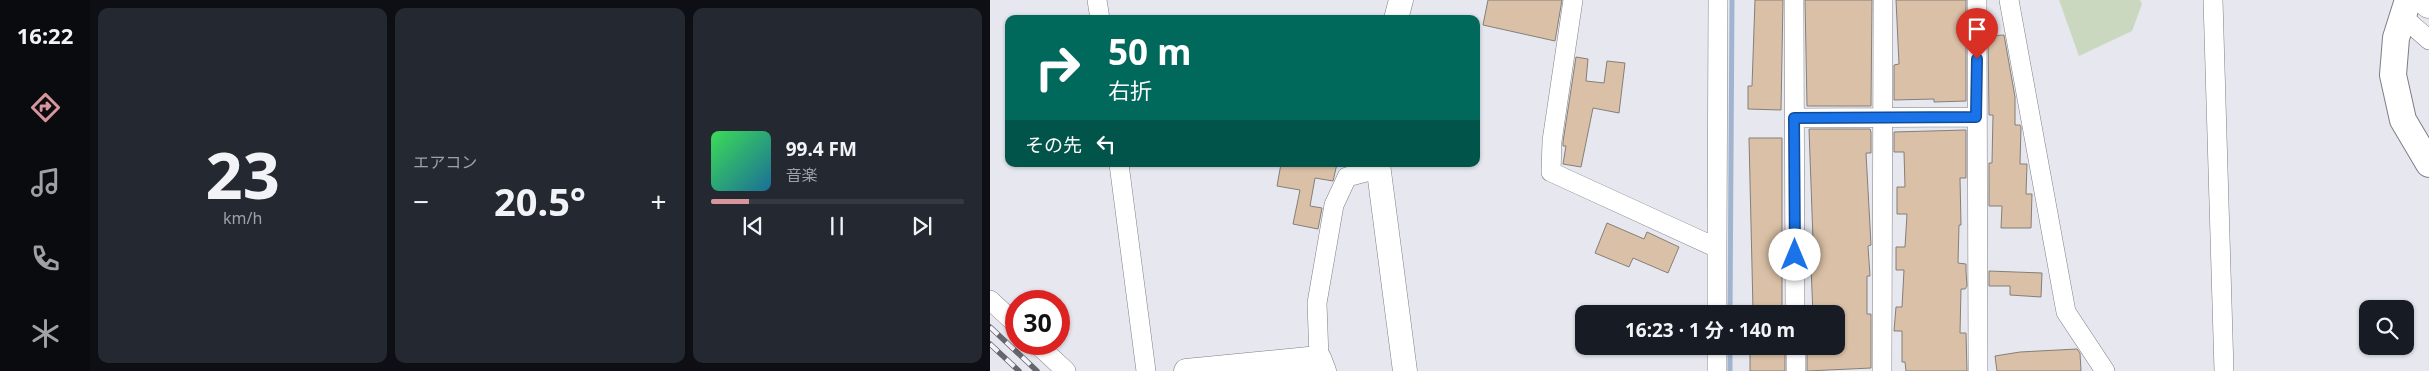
<!DOCTYPE html>
<html lang="ja">
<head>
<meta charset="utf-8">
<style>
  :root { --surface:#171b24; --page:#242831; --text:#f1f3f6; --muted:#9ea1a6; --line:#363941; --accent:#d6969c }
  body { margin:0; font-family:"Noto Sans","Noto Sans JP",sans-serif; background:var(--page); color:var(--text); height:100vh; display:flex; flex-direction:column; font-size:19px; white-space:nowrap }
  * { box-sizing:border-box; margin:0 }
  p { font-size:16px; color:var(--muted) }
  .icon { flex:none; width:28px; height:28px; fill:none; stroke:currentColor; stroke-width:2; stroke-linecap:round; stroke-linejoin:round }
  .map { position:relative; flex:1; overflow:hidden }
  .sheet { display:flex; flex-direction:column; gap:8px; padding:8px; background:#0d0f14; width:900px }
  .sheet>* { flex:none }
  .hud { position:absolute; left:15px; top:15px; width:475px; height:152px; border-radius:10px; box-shadow:0 1px 4px #0004; background:#00695c; color:#fff; overflow:hidden }
  .tools { position:absolute; left:1369px; top:300px; display:grid; gap:10px }
  .tools a { display:grid; place-items:center; width:55px; height:55px; border-radius:10px; background:var(--surface); box-shadow:0 1px 4px #0004; font-size:25px }
  .speed { position:absolute; left:15px; top:290px; display:flex; gap:10px; font-size:25px; font-weight:700; text-align:center }
  .speed>* { display:grid; place-content:center; width:65px; height:65px; border-radius:50%; background:var(--surface); box-shadow:0 1px 4px #0004; line-height:1 }
  .speed .limit { border:8px solid #d22; background:#fff; color:#111 }
  .pin { position:absolute; display:grid; place-items:center; width:42px; height:42px; color:#fff; margin:-51px -21px; border-radius:50% 50% 50% 0; rotate:-45deg; box-shadow:0 0 5px #0007 }
  .pin .icon { rotate:45deg }
  .me { position:absolute; width:55px; margin:-28px; rotate:0deg; stroke-linejoin:round; filter:drop-shadow(0 0 4px #0008) }
  .turn { display:flex; align-items:center; gap:18px; height:105px; padding:0 20px; font-size:22px }
  .turn .icon { width:65px; height:65px; stroke-width:2.5 }
  .turn b { display:block; font-size:35px; line-height:42px }
  .then { display:flex; align-items:center; height:48px; padding:0 20px; background:#0003; gap:10px; font-size:19px }
  .big { font-size:38px; font-weight:700; line-height:1.1 }
  .sheet .widget { flex:1; display:flex; flex-direction:column; justify-content:center; gap:8px; min-width:0; padding:0 18px; border-radius:10px; background:var(--page) }
  .sheet .dial { align-items:center; gap:0 }
  .dial b { font-size:65px; line-height:1 }
  .song { display:flex; align-items:center; gap:15px }
  .cover { width:60px; height:60px; border-radius:8px; background:linear-gradient(135deg,hsl(130 70% 55%),hsl(200 70% 35%)) }
  .played { height:5px; border-radius:2px; background:linear-gradient(90deg,var(--accent) 15%,var(--line) 15%) }
  .keys { display:flex; justify-content:space-around; direction:ltr }
  .heat { display:flex; justify-content:space-between; align-items:center; font-size:28px; direction:ltr }
  .sheet .tiles { flex:1; display:grid; gap:8px; grid-template-columns:repeat(3,1fr) }
  .trip { position:absolute; left:585px; top:305px; width:270px; height:50px; border-radius:10px; background:var(--surface); box-shadow:0 1px 4px #0004; font-weight:700; line-height:50px; text-align:center }
  main { display:flex; flex:1; min-height:0 }
  .dock { display:flex; flex-direction:column; width:90px; justify-content:space-around; align-items:center; background:#090b0e; color:var(--muted) }
  .dock .icon { width:35px; height:35px }
  .dock .current { color:var(--accent) }
  .dock b { font-size:22px; color:var(--text) }
  .map>svg:first-child { display:block }
</style>
</head>
<body>
<main>
<nav class="dock">
<b>16:22</b>
<svg class="icon current" aria-label="directions" viewBox="0 0 24 24"><path d="M12 3l9 9-9 9-9-9zM9 14v-3h6M13 9l2 2-2 2"/></svg>
<svg class="icon" aria-label="music" viewBox="0 0 24 24"><path d="M9 18V5l10-2v13"/><circle cx="6" cy="18" r="3"/><circle cx="16" cy="16" r="3"/></svg>
<svg class="icon" aria-label="phone" viewBox="0 0 24 24"><path d="M5 4h4l2 5-3 2q2 4 5 5l2-3 5 2v4C11 20 4 13 5 4z"/></svg>
<svg class="icon" aria-label="climate" viewBox="0 0 24 24"><path d="M12 3v18M4 7l16 10M4 17L20 7"/></svg>
</nav>
<section class="sheet">
<div class="tiles">
<div class="widget dial"><b>23</b><p>km/h</p></div>
<div class="widget"><p>エアコン</p>
<div class="heat"><a>−</a><b class="big">20.5°</b><a>+</a></div>
</div>
<div class="widget">
<div class="song"><i class="cover"></i><div><b>99.4 FM</b><p>音楽</p></div></div>
<div class="played"></div>
<div class="keys"><svg class="icon" aria-label="previous" viewBox="0 0 24 24"><path d="M18 5L8 12l10 7zM5 5v14"/></svg><svg class="icon" aria-label="pause" viewBox="0 0 24 24"><path d="M8 5v14M16 5v14"/></svg><svg class="icon" aria-label="next" viewBox="0 0 24 24"><path d="M6 5l10 7-10 7zM19 5v14"/></svg></div>
</div>
</div>
</section>
<div class="map">
<svg width="1439" height="371" viewBox="0 0 1439 371">
  <rect width="100%" height="100%" fill="#e7e7ef"/>
  <path fill="#cad8bf" d="M1069,0H1150L1152,4L1142,31L1089,56Z"/>
  <g fill="none" stroke-linecap="round" stroke-linejoin="round">
    <path stroke="#a0b3cf" stroke-width="5" d="M740,314L742,0
      M740,371V346"/>
  </g>
  <path fill="#d9c0a6" stroke="#847f79" d="M498,0H572L565,41L493,25Z
    M765,0H793L791,110L758,109V86H762Z
    M815,0H882L881,106H817Z
    M906,0H976V101L944,102V99L904,100V65L909,64Z
    M1014,35L1025,97V125H1030L1031,127L1030,164H1037L1036,194H1042L1041,228H1011L1012,206H999V163H1002L1003,115H999L998,36Z
    M586,57L598,59L596,81L614,83L617,61L635,63L629,113L603,108L591,167L573,164L576,146H573V142Z
    M819,129H880L881,132V153H876L881,245L878,246L880,276H877V314H881V368L817,371V346H846V314H823L821,267H816V240H823Z
    M976,130V178H970L971,225H969L968,263L976,264V271L977,286L975,289H971L970,333H976L977,371H916L915,362H912V331H904L906,307H912L914,270H906V247H915L917,214H907V187H915L914,152H904V132Z
    M759,138H792V309L763,310Z
    M291,164H347L343,181L325,178L320,206L332,208L328,229L303,224L310,190L287,186Z
    M617,223L654,239L657,232L689,247L678,273L643,258L639,267L605,253Z
    M999,271L1052,273L1051,297L1020,295V286H999Z
    M760,346H795V371H760Z
    M1087,349L1090,353L1091,371H1007L1005,356L1030,352Z"/>
  <g fill="none" stroke-linecap="round" stroke-linejoin="round">
    <g stroke="#7f7e86" stroke-width="20">
      <path id="minor" d="M107,0L110,19
        M583,0L562,141L561,172L727,248V314
        M804,0L805,314
        M987,0L988,371
        M1019,0L1076,312L1115,371
        M1223,0L1234,371
        M1413,17L1439,40
        M804,118L986,117
        M129,164L156,371
        M727,248L728,0
        M0,300L26,324
        M47,344L76,371
        M806,346V371
        M329,358L327,303L344,205L357,177L387,169
        M727,371V346
        M892,371L893,0"/>
    </g>
    <g stroke="#7f7e86" stroke-width="25">
      <path id="tertiary" d="M406,19L411,0
        M388,164L415,371
        M196,371L329,358L334,371"/>
    </g>
    <g stroke="#7f7e86" stroke-width="28">
      <path id="secondary" d="M1418,0L1406,38L1403,75L1413,120L1439,164"/>
    </g>
    <g stroke="#7f7e86" stroke-width="29">
      <path id="trunk" d="M1435,0L1439,4"/>
    </g>
    <use href="#minor" stroke="#fff" stroke-width="19"/>
    <use href="#tertiary" stroke="#fff" stroke-width="24"/>
    <use href="#secondary" stroke="#fff" stroke-width="26"/>
    <use href="#trunk" stroke="#fff" stroke-width="28"/>
    <g stroke="#66666b" stroke-width="5.5">
      <path id="rail" d="M0,327L47,371
        M0,344L29,371"/>
    </g>
    <use href="#rail" stroke="#f5f4fd" stroke-width="4" stroke-dasharray="11" stroke-linecap="butt"/>
  </g>
  <g fill="none" stroke-linecap="round" stroke-linejoin="round">
    <g stroke="#114b97" stroke-width="12">
      <path id="route" d="M805,255L804,118L986,117L987,59"/>
    </g>
    <use href="#route" stroke="#1a73e8" stroke-width="9"/>
  </g>
</svg>
<div class="tools">
<a><svg class="icon" aria-label="search" viewBox="0 0 24 24"><circle cx="10" cy="10" r="6"/><path d="M15 15l6 6"/></svg></a>
</div>
<div class="speed"><div class="limit">30</div></div>
<div class="pin" style="left:987px;top:59px;background:#d93025"><svg class="icon" aria-label="arrive" viewBox="0 0 24 24"><path d="M6 21V4h12l-3 4 3 4H6"/></svg></div>
<svg class="me" style="left:805px;top:255px" viewBox="-20 -20 40 40"><circle r="19" fill="#fff"/><path d="M0-13L10 11 0 6-10 11z" fill="#1a73e8"/></svg>
<div class="trip">16:23 · 1 分 · 140 m</div>
<div class="hud">
<div class="turn"><svg class="icon" aria-label="right" viewBox="0 0 24 24"><path d="M7 20v-9h11M14 6l5 5-5 5"/></svg><div><b>50 m</b>右折</div></div>
<div class="then">その先<svg class="icon" aria-label="left" viewBox="0 0 24 24"><path d="M17 20v-9H6M10 6l-5 5 5 5"/></svg></div>
</div>
</div>
</main>
</body>
</html>
